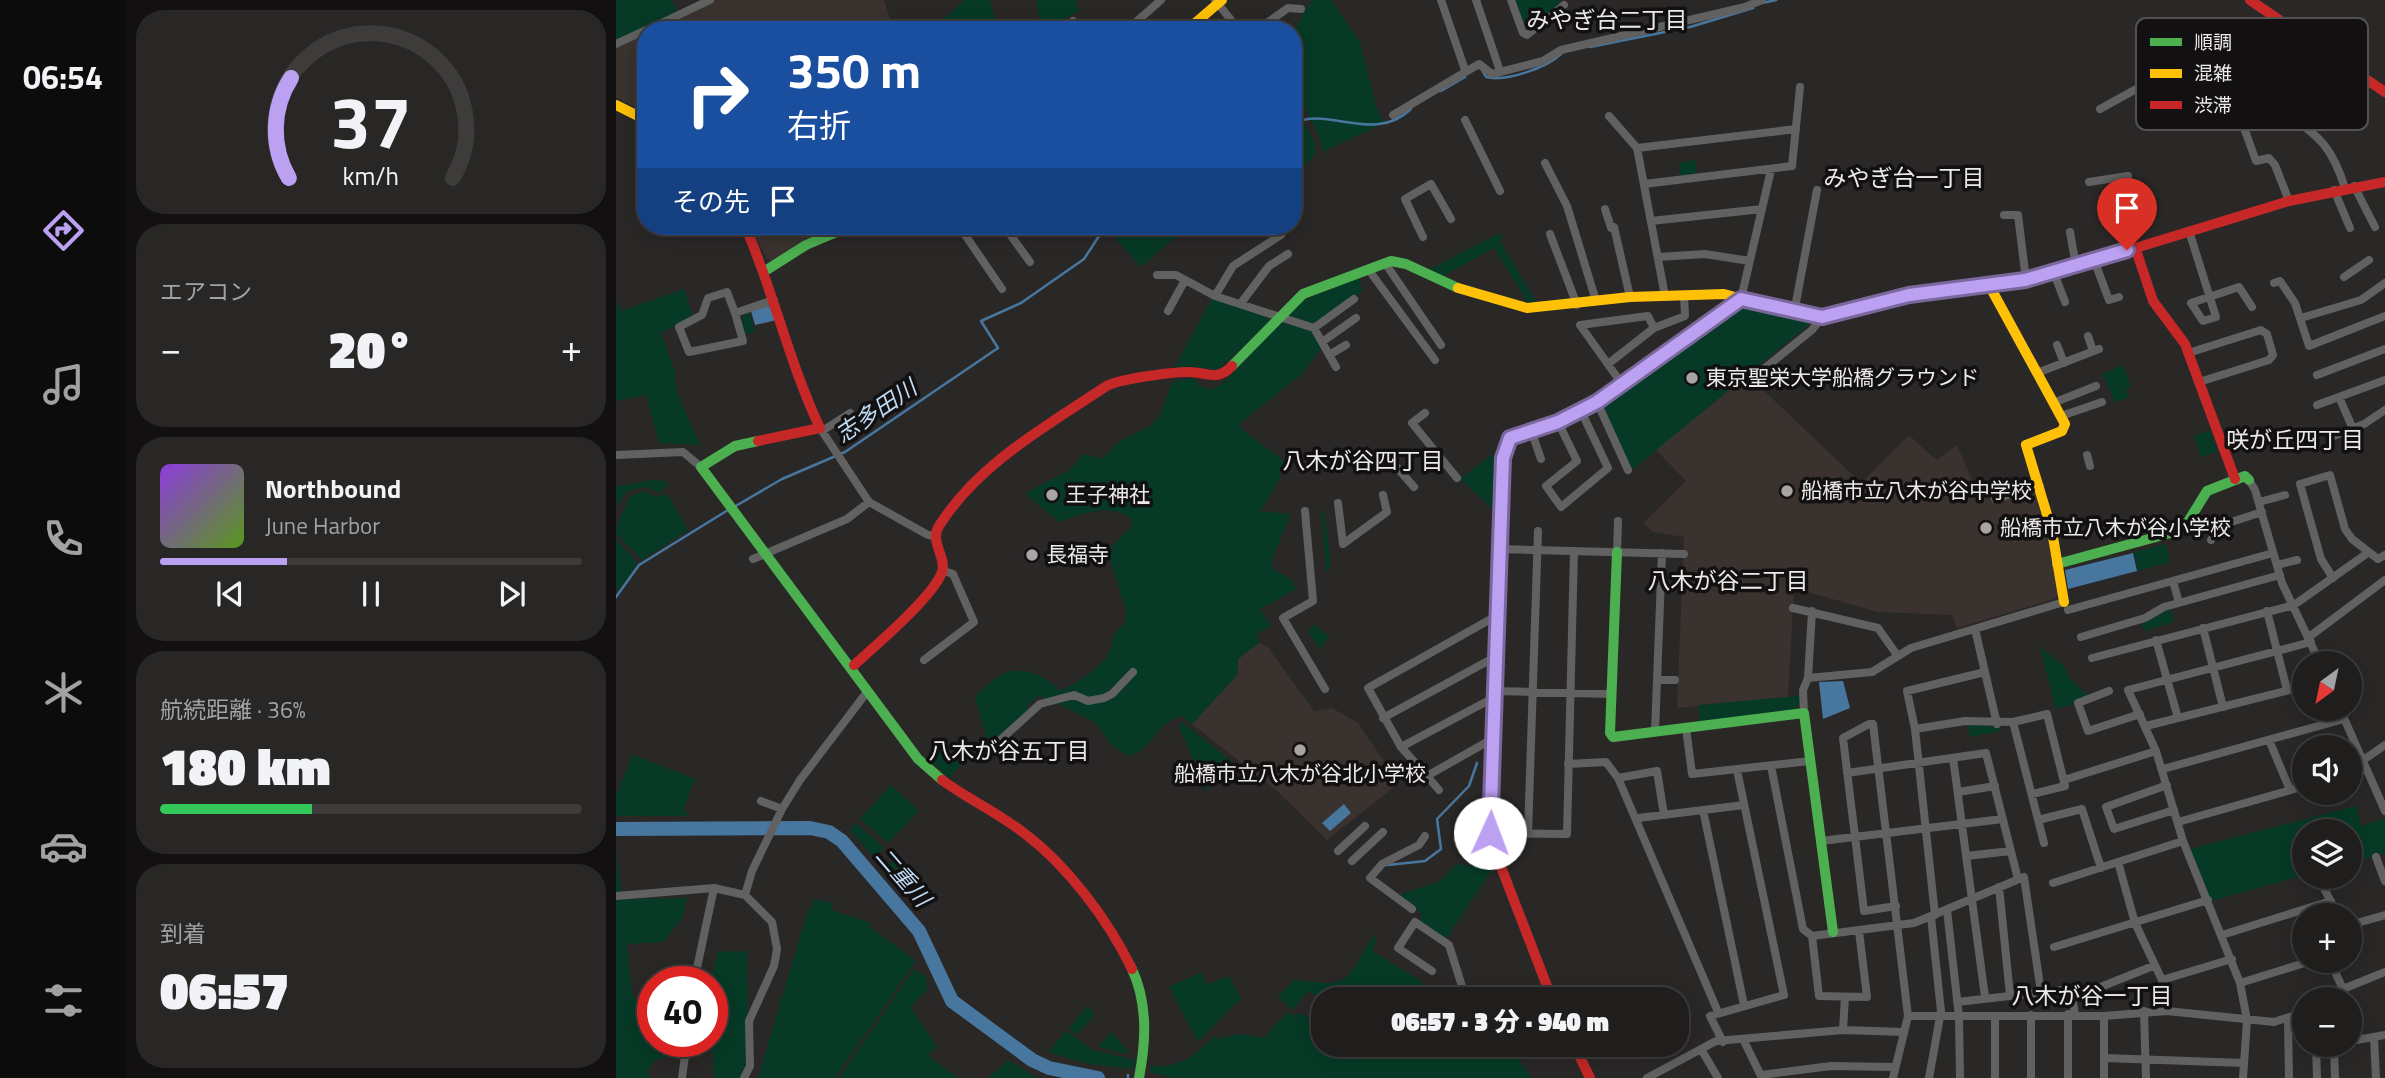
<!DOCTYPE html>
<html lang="ja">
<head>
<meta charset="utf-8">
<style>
  :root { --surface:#201e1d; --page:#282726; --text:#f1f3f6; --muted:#a2a2a4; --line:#3d3c3b; --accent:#bca0f2 }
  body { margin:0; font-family:"Titillium Web","Noto Sans JP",sans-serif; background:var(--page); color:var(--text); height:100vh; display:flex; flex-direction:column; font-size:26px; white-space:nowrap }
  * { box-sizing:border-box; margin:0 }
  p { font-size:23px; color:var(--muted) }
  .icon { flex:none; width:38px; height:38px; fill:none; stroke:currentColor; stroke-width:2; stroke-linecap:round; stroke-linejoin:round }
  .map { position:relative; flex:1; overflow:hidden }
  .sheet { display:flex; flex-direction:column; gap:10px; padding:10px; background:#121010; width:490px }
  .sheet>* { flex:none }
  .guide { position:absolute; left:21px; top:21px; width:665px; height:214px; border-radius:28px; box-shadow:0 4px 18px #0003,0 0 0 2px var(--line); background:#1a4fa0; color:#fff; overflow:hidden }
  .needle { width:46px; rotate:213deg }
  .fabs { position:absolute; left:1676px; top:651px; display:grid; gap:14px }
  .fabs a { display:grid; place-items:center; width:70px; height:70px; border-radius:50%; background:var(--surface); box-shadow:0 4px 18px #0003,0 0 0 2px var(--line); font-size:35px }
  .speed { position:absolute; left:21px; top:966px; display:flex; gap:14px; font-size:35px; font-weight:700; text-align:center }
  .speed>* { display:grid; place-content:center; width:91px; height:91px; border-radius:50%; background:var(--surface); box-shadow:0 4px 18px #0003,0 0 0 2px var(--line); line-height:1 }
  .speed .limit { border:10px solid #d22; background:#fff; color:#111 }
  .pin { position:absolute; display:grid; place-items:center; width:60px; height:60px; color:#fff; margin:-72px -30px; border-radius:50% 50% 50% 0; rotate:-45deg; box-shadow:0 0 7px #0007 }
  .pin .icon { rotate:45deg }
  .me { position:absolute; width:77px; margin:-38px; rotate:2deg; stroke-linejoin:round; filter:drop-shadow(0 0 5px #0008) }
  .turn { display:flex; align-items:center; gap:24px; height:147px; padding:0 35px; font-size:32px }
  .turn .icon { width:91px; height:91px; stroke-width:2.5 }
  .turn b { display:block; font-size:49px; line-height:60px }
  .then { display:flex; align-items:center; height:66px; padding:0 35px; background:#0003; gap:14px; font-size:26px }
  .big { font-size:52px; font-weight:800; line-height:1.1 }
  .sheet .tile { flex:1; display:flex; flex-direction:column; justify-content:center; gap:10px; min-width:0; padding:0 24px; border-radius:28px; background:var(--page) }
  .sheet .dial { align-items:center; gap:0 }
  .dial svg { height:182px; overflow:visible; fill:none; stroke:var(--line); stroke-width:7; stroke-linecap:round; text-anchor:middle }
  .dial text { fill:var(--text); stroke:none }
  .song { display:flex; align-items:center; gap:21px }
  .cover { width:84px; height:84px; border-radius:10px; background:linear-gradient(135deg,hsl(270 70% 55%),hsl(90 70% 35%)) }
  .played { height:7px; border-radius:4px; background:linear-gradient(90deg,var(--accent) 30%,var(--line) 30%) }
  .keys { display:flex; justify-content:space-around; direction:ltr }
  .heat { display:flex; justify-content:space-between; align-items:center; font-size:38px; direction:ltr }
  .charge { height:10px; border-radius:5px; background:linear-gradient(90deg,#34c759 36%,var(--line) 0) }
  .trip { position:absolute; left:695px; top:987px; width:378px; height:70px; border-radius:28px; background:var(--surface); box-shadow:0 4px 18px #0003,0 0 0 2px var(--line); font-weight:800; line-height:70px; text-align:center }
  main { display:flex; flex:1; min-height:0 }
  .menu { display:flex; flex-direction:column; width:126px; justify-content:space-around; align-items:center; background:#0d0c0c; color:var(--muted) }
  .menu .icon { width:49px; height:49px }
  .menu .on { color:var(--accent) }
  .menu b { font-size:32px; color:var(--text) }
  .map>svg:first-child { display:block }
</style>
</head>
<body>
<main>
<nav class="menu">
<b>06:54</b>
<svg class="icon on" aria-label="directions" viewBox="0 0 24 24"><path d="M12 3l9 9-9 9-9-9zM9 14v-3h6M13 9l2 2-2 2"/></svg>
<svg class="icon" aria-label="music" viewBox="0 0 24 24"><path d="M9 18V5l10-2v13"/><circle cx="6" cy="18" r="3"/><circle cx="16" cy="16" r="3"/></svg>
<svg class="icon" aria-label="phone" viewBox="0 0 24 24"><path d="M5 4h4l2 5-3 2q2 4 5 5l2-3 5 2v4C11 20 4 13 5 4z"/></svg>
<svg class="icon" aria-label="climate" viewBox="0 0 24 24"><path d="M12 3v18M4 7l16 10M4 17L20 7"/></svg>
<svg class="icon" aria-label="car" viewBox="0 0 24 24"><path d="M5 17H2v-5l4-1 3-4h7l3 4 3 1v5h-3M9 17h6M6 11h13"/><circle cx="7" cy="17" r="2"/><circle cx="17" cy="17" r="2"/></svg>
<svg class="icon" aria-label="filters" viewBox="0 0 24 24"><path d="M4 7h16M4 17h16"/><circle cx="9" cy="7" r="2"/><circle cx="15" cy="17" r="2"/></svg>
</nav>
<section class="sheet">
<div class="tile dial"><svg viewBox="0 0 100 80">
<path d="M14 69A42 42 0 1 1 86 69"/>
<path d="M14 69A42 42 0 0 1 15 25" stroke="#bca0f2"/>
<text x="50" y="56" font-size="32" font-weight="700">37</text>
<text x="50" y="72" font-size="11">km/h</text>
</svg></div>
<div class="tile"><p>エアコン</p>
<div class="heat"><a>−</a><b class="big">20°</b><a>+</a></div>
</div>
<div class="tile">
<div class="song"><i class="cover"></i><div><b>Northbound</b><p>June Harbor</p></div></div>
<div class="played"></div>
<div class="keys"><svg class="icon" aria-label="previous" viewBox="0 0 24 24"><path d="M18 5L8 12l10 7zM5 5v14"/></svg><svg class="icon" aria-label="pause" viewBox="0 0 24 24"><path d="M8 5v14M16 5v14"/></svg><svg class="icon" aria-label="next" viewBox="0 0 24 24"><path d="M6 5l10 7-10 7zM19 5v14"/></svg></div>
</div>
<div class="tile"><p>航続距離 · 36%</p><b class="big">180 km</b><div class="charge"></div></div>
<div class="tile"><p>到着</p><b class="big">06:57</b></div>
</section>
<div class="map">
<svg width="1769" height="1078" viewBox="0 0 1769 1078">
  <rect width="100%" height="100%" fill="#2a2827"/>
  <path fill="#3a322e" d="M100,0H268L277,30H37Z
    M30,33V113L0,97V47Z
    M134,226H221L222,227L156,261L150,258Z
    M1124,376L1141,384L1245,483L1293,435L1320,460L1341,445L1361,492L1374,487L1379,500L1420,489L1432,533L1442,595L1438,599L1341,628L1336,615L1262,612L1178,588L1172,697L1061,708L1068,537L1037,532L1027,523L1070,481L1039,449Z
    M643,643L651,646L698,711L716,708L742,723L783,783L711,840L660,790L576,724L622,674V659Z"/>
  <path fill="#063a26" d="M0,0H56L61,12L0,41Z
    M349,0H374L382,30H330L325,23L327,19Z
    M420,0H460L463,11L426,30Z
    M696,0H715L744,42L760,106L768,123L706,152C706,132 691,120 687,102C686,96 687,88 686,81C677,43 672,35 696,0Z
    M898,0H944V3L913,31H908Z
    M680,108L698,141L700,152L691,164L677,174V111Z
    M1079,160L1081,176L1065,178L1063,163Z
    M488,226H583L557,239L525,267Z
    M884,233L887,238L884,241L922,305L912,303L878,248L827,276L814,269Z
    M743,277L746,291L699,324L705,348L686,374L623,424L628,431L669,462L662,482L644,511L674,514C669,533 658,548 655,568L675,579L680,589L644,609L655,627L641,633L643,643L622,659V674L576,724L565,716C537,726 541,744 515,756C491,746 494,740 479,723C475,719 430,698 423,696L412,705V711L373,747L359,697C367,690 379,676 389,673C410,666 431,677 444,691C459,683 484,670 492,654C501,637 491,638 510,622V610L491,551L516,526V520C495,501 466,514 443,522L411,495V492L454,470L467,454L486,459L502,442L534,426L544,416L556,382L573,378L582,381L581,385L594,389L604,386L688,300Z
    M68,289L77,316L45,333L59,372L60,390L84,445L43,443L30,395L0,401V301L5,311Z
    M597,297L651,315L654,321L602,370L580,367L557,370Z
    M1128,306L1196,322L1016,470L987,409L989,403Z
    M133,312L139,332L129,334L125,317Z
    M1507,365L1515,387L1510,389L1513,397L1499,402L1486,374Z
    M1594,430L1602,451L1585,457L1578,436Z
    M877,454L882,457L880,512L844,479Z
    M36,480L50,481L52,486L42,493L30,487L13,490L0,506V485L7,486Z
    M28,491L39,496L52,495L72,530L26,560L0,533V529L13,497Z
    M708,510L715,568L710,571L705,512Z
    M0,539L22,563L0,593Z
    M1550,544L1554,562L1522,571L1518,552Z
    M1555,608L1558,622L1528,631L1525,623Z
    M698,624L713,637L704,649L692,632Z
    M1424,647L1448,666L1454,679L1473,696L1459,704L1440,709Z
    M1183,696L1184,702L1179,709L1084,722L1082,705Z
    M566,722L618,763L589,790L563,726Z
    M1352,724L1383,727L1384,731L1354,737Z
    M322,743L345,765L333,778L311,756Z
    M17,755L82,780L77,783L68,808L72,816H0V795Z
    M275,785L303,811L272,843L244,819Z
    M1740,806L1745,826L1769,818V853L1734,863V831H1689V875L1595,901L1574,849Z
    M240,823L268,848L258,858L234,831Z
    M0,855L7,899L71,898L66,918L47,942L11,944L16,993L27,1014L37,1017V1041H55L54,1055L38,1062L31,1070L34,1078H0Z
    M278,858L293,872L282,884L269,868Z
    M840,864L877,868L830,939L804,922L805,914L780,896L824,881Z
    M198,899L217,903L215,910L255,923L254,927L300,961L219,1078H142L192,910H195Z
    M758,935L760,939L757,951L806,982L813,999L707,1001L693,991L676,1010L662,997L679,979C687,983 693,980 701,982C739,989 739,959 758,935Z
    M131,951L133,1078H98L94,982L102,952Z
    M298,969L310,977L312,989L294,1007L321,1046L312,1056L342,1078H223Z
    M585,972L591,985L612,976L625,998L582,1042L553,987Z
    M472,1005L479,1015L461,1035L453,1028Z
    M671,1012L677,1016L683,1013L707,1024V1045H873L897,1052L916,1078H557L534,1072L535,1066C564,1068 580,1055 600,1035L601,1039L625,1034L648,1038Z
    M450,1031L477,1050L519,1060L518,1069L472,1064L432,1052Z
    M495,1032L512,1050L509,1054L482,1047Z
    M392,1060L422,1078H372Z"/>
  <path fill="#47769f" d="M152,306L158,309L161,320L139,325L135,311Z
    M1517,553L1521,571L1452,589L1449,570Z
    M1227,681L1234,708L1207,719L1203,682Z
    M728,804L735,813L714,831L706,823Z"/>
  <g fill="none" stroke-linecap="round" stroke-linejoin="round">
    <path stroke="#47769f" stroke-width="2.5" d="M1146,3L1160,0
      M974,47L1074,27L1137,8
      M866,70L870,77C890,82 930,68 945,54
      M825,91L849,77
      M677,124C711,105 757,145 795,109
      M118,507L166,479L229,452L382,348L365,321L405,303L468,259L487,230
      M0,597L23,565L112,510
      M772,865L809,861L825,849L821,819L853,786L861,763
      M512,1078V1075"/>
    <path stroke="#47769f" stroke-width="14" d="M0,829L194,828L213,832L226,841L303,931L336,1001L416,1060L433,1068L482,1078"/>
    <path stroke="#626161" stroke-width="8" d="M599,0L623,30
      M825,0L849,70
      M860,0L884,71
      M895,0L907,33L911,35L948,5
      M457,21L464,30
      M31,30L94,0
      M511,30L545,0
      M641,30L672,8L685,9
      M0,44L30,30
      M1484,109L1582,55L1591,71L1555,92L1545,76
      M777,115L863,64L876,74L927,61L945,50L1129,7L1146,0
      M993,116L1021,148L1049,296
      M849,120L884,191
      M1021,148L1180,129
      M929,163L951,206L980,301
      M1473,182L1512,176
      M1028,184L1176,166L1184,87
      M1738,186L1759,227
      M1718,190L1734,228
      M1488,200L1518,195
      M1673,201L1659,165L1653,158L1640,161L1627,125L1661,106C1699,135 1714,140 1729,188
      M989,209L995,228L998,227L1014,297
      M1388,215H1402L1410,280
      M1035,221L1146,209
      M343,226L386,289
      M388,226L414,262
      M1573,231L1600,317L1587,321L1575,303L1623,287L1636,307
      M1454,232L1460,266
      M934,234L961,305
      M807,237L789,199L815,184L835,219
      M1042,257L1089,254L1134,261
      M1478,260L1493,300L1503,297
      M769,263L825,345
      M752,269L819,360
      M1438,273L1449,302
      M541,275H560L599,296L698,328L720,367
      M1728,277L1753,260
      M1658,283L1664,281L1679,303L1693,346L1769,316
      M599,296L617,266L665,235
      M1125,299L1155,170
      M625,303L653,266L672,254
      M552,311L569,280
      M119,313L111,292L92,298L86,315L63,327L73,352L127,341L119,313L158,300
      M1178,313L1201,190
      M1685,318L1745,300L1769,283
      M698,328L738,299
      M1472,336L1477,351
      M706,342L740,318
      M1441,345L1448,363
      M1572,353L1645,330L1651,334L1657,355L1653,360L1583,382
      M713,355L730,345
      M992,364L1038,328L1069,316L1068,296
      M1421,373L1483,349
      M1701,375L1769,349
      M1139,376L1196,330L1206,317
      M1006,384L964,325L1032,316L1038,328
      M1723,397L1737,429
      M981,402L1012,470
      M1437,403L1480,386
      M1701,405L1769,380
      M809,413L796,423L841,478
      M1445,416L1486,402
      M942,422L961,461L930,486L945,507L992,468L965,411
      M204,428L253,502L312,535L320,536
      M915,430L925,459
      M206,431L234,413
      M1715,437L1748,424L1769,410
      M0,455L67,452L85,467
      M770,455L798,487
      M1471,455L1474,466
      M1633,480L1639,490L1666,583L1704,663
      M1379,499L1424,486
      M1643,502L1669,495
      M722,503L727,544L771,512L767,495
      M689,511L697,601L667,618L709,689
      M1595,540L1603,526L1646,512
      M884,549L1068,554
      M1001,552L1002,521
      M137,559L231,519L253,502
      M1661,565L1681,560
      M1717,578L1705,559L1684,484L1714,475L1729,529L1736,539L1762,559L1769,555
      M1557,581L1563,603
      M1177,608L1262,628L1281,655
      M1452,610L1657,553
      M1651,611L1671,690
      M1587,628L1607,707
      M1359,629L1381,724
      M1465,637L1529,618L1548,607L1664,575
      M1693,637L1769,580
      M1540,640L1562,718
      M1476,658L1678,605L1753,552
      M308,660L358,622L337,574L328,571
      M1192,678L1256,672L1295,648L1448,602
      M1041,680H1059
      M879,691L996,694
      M1493,691L1462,703L1472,731L1524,714
      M879,697L785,747L752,688L882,615
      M1724,709L1769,811
      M1188,713L1187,690L1192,678L1196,611
      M767,718L881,656
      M1397,722L1428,843
      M1530,726L1689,686
      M1070,728L1076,774L1194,761
      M1299,729L1349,721L1397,722L1431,714L1449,786L1416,794
      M1039,731L1046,553
      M1653,740L1674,790
      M785,747L811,776L878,738
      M370,753L424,704L458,695L472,701L488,698L496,694L517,672
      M1337,758L1369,997
      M1746,761L1769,745
      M952,764L990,762L1002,778L1102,1012
      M1155,766L1187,929L1196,936L1298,923L1408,877L1425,992
      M1547,769L1728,719
      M1231,773L1370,753L1402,879
      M1734,774L1750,769
      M811,776L823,790
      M1002,778L1041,771L1048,815
      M1448,780L1540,751
      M1551,785L1490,807L1498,829L1558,810
      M1342,792L1379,786
      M145,801L166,809
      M1087,810L1128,1005
      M1022,818L1128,805
      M1422,820L1466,809L1485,868
      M1562,822L1689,786
      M874,833L951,834L958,551
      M912,834L922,531
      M1205,841L1387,819
      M722,851L749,826
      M854,852L879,853
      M1350,856L1395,851
      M1760,857L1769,881
      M736,861L767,832
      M1502,862L1519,923L1546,980L1551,1011
      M1702,877L1722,915
      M1437,883L1567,841
      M1383,887L1394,995
      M129,895L136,871L166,809L184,780L251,692
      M0,896L98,888L129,895L156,922L161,949L158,966L133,1021L134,1066L128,1078
      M796,909L754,878L766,864L803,845L809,836
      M1331,910L1343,1017L1344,1078
      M1319,915L1299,729L1291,691L1369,672
      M1734,925L1769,915
      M1606,935L1715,901
      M1196,936L1203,996L1251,997L1243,931
      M1438,947L1592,900
      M1714,961L1727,989
      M816,971L782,948L799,922L833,945L850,999
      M1546,980L1616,959
      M78,982L98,888
      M1624,983L1695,961
      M1482,988L1537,966
      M1714,999L1727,989L1769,972
      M1341,1002L1455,989L1459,1015
      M1528,1011L1530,1078
      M1452,1014V1078
      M1292,1016H1488L1551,1011L1658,1022L1689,1012
      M1379,1016V1078
      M1488,1016V1078
      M1672,1020L1673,1078
      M1227,1030L1229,997
      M1758,1037L1760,1078
      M1128,1041L1146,1078
      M1735,1041L1769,1035
      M1107,1042L1094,1016L1168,995L1121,770
      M1700,1045L1701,1078
      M1718,1045L1719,1078
      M1085,1049L1102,1078
      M1488,1058L1628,1063
      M1145,1075L1215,1066L1279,1067
      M66,1078L71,1041
      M1031,1078L1100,1041L1227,1030L1288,1032
      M1277,1078L1292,1016L1257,724H1253L1227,738L1248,911L1280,906
      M1313,1078L1325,1011L1315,917
      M1415,1078V1015
      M1627,1078L1631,1020L1624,983L1567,841L1540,751L1512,690L1695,642"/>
    <path stroke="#4caf50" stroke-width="10" d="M149,271L190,245L235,226
      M616,366L687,294L775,261L790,264L842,288
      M142,441L119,446L85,467L302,759L326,780
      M1001,552L994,733L997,737L1188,713L1217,932
      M1441,564L1562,531L1570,525L1591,491L1629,476L1633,480
      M516,969C532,1004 530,1041 523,1078"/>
    <path stroke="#ffc107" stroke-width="10" d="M571,30L606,0
      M0,105L30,120
      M1373,285L1449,424L1446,431L1410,445L1436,531L1448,602
      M842,288L911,308L1014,297L1108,294L1167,310
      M891,444L899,436L942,422L981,402L1125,299"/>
    <path stroke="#c62828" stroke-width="10" d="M1634,0L1769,92
      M129,226C158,292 173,363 204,428L142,441
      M1519,247L1537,301L1569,344L1619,479
      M1167,310L1206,317L1293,295L1438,273L1673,201L1769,182
      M891,444L875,841L936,999
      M238,665C259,646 317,597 326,572C331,557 313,542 323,526C362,464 429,427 489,387C500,379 557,372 573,372C591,372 601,382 616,366
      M326,780C352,799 382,813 408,833C452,866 492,920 516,969
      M958,1045L974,1078"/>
  </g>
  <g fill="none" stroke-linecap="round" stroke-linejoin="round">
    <g stroke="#7a689d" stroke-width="18">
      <path id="route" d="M874,833L887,458L894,438L942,422L981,402L1125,299L1206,317L1293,295L1409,280L1511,250"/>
    </g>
    <use href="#route" stroke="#bca0f2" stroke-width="12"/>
  </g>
  <g fill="#a8a6a5" stroke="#121010" stroke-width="2.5">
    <circle cx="1076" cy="378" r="7"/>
    <circle cx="1171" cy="491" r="7"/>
    <circle cx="436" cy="495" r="7"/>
    <circle cx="1370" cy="528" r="7"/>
    <circle cx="416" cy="555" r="7"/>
    <circle cx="684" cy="750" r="7"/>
  </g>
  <g text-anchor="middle" stroke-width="7" stroke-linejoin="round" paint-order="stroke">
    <g font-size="21" fill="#eceae9" stroke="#121010" text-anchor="start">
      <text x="1090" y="385">東京聖栄大学船橋グラウンド</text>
      <text x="1185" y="498">船橋市立八木が谷中学校</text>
      <text x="450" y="502">王子神社</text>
      <text x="1384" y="535">船橋市立八木が谷小学校</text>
      <text x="430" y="562">長福寺</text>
      <text x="684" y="781" text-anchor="middle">船橋市立八木が谷北小学校</text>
    </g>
    <g font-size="23" fill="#eceae9" stroke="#121010">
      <text x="991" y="28">みやぎ台二丁目</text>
      <text x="1288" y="186">みやぎ台一丁目</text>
      <text x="1679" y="448">咲が丘四丁目</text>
      <text x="747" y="469">八木が谷四丁目</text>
      <text x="1112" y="589">八木が谷二丁目</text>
      <text x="393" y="759">八木が谷五丁目</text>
      <text x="1476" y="1004">八木が谷一丁目</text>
    </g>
    <g font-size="23" font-style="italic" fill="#bfdbf6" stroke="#121010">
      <text transform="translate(260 411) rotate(-34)" y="8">志多田川</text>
      <text transform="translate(287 877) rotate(49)" y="8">二重川</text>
    </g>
  </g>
  <rect x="1520" y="18" width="232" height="112" rx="10" fill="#121010" stroke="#535151" stroke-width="2"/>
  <rect x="1534" y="38" width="32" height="8" fill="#4caf50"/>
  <rect x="1534" y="69" width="32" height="9" fill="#ffc107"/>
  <rect x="1534" y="101" width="32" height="8" fill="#c62828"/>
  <g font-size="19" fill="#eceae9">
    <text x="1578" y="49">順調</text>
    <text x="1578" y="80">混雑</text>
    <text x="1578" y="112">渋滞</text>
  </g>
</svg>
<div class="fabs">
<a><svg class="needle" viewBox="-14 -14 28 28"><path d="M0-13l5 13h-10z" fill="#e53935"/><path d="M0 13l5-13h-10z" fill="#a2a2a4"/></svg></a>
<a><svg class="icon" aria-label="sound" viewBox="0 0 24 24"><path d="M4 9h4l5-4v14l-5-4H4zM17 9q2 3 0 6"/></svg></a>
<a><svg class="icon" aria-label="layers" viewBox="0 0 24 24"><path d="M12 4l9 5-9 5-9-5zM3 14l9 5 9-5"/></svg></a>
<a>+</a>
<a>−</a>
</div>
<div class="speed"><div class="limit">40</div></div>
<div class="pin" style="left:1511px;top:250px;background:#d93025"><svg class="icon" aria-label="arrive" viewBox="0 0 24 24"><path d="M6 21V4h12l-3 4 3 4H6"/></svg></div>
<svg class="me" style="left:874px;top:833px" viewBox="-20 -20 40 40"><circle r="19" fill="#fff"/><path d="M0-13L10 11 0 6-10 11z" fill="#bca0f2"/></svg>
<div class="trip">06:57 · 3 分 · 940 m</div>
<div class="guide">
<div class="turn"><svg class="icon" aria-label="right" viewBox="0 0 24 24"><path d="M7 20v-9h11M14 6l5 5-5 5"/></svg><div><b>350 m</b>右折</div></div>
<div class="then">その先<svg class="icon" aria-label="arrive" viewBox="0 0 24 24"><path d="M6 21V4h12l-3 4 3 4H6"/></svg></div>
</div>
</div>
</main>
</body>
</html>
